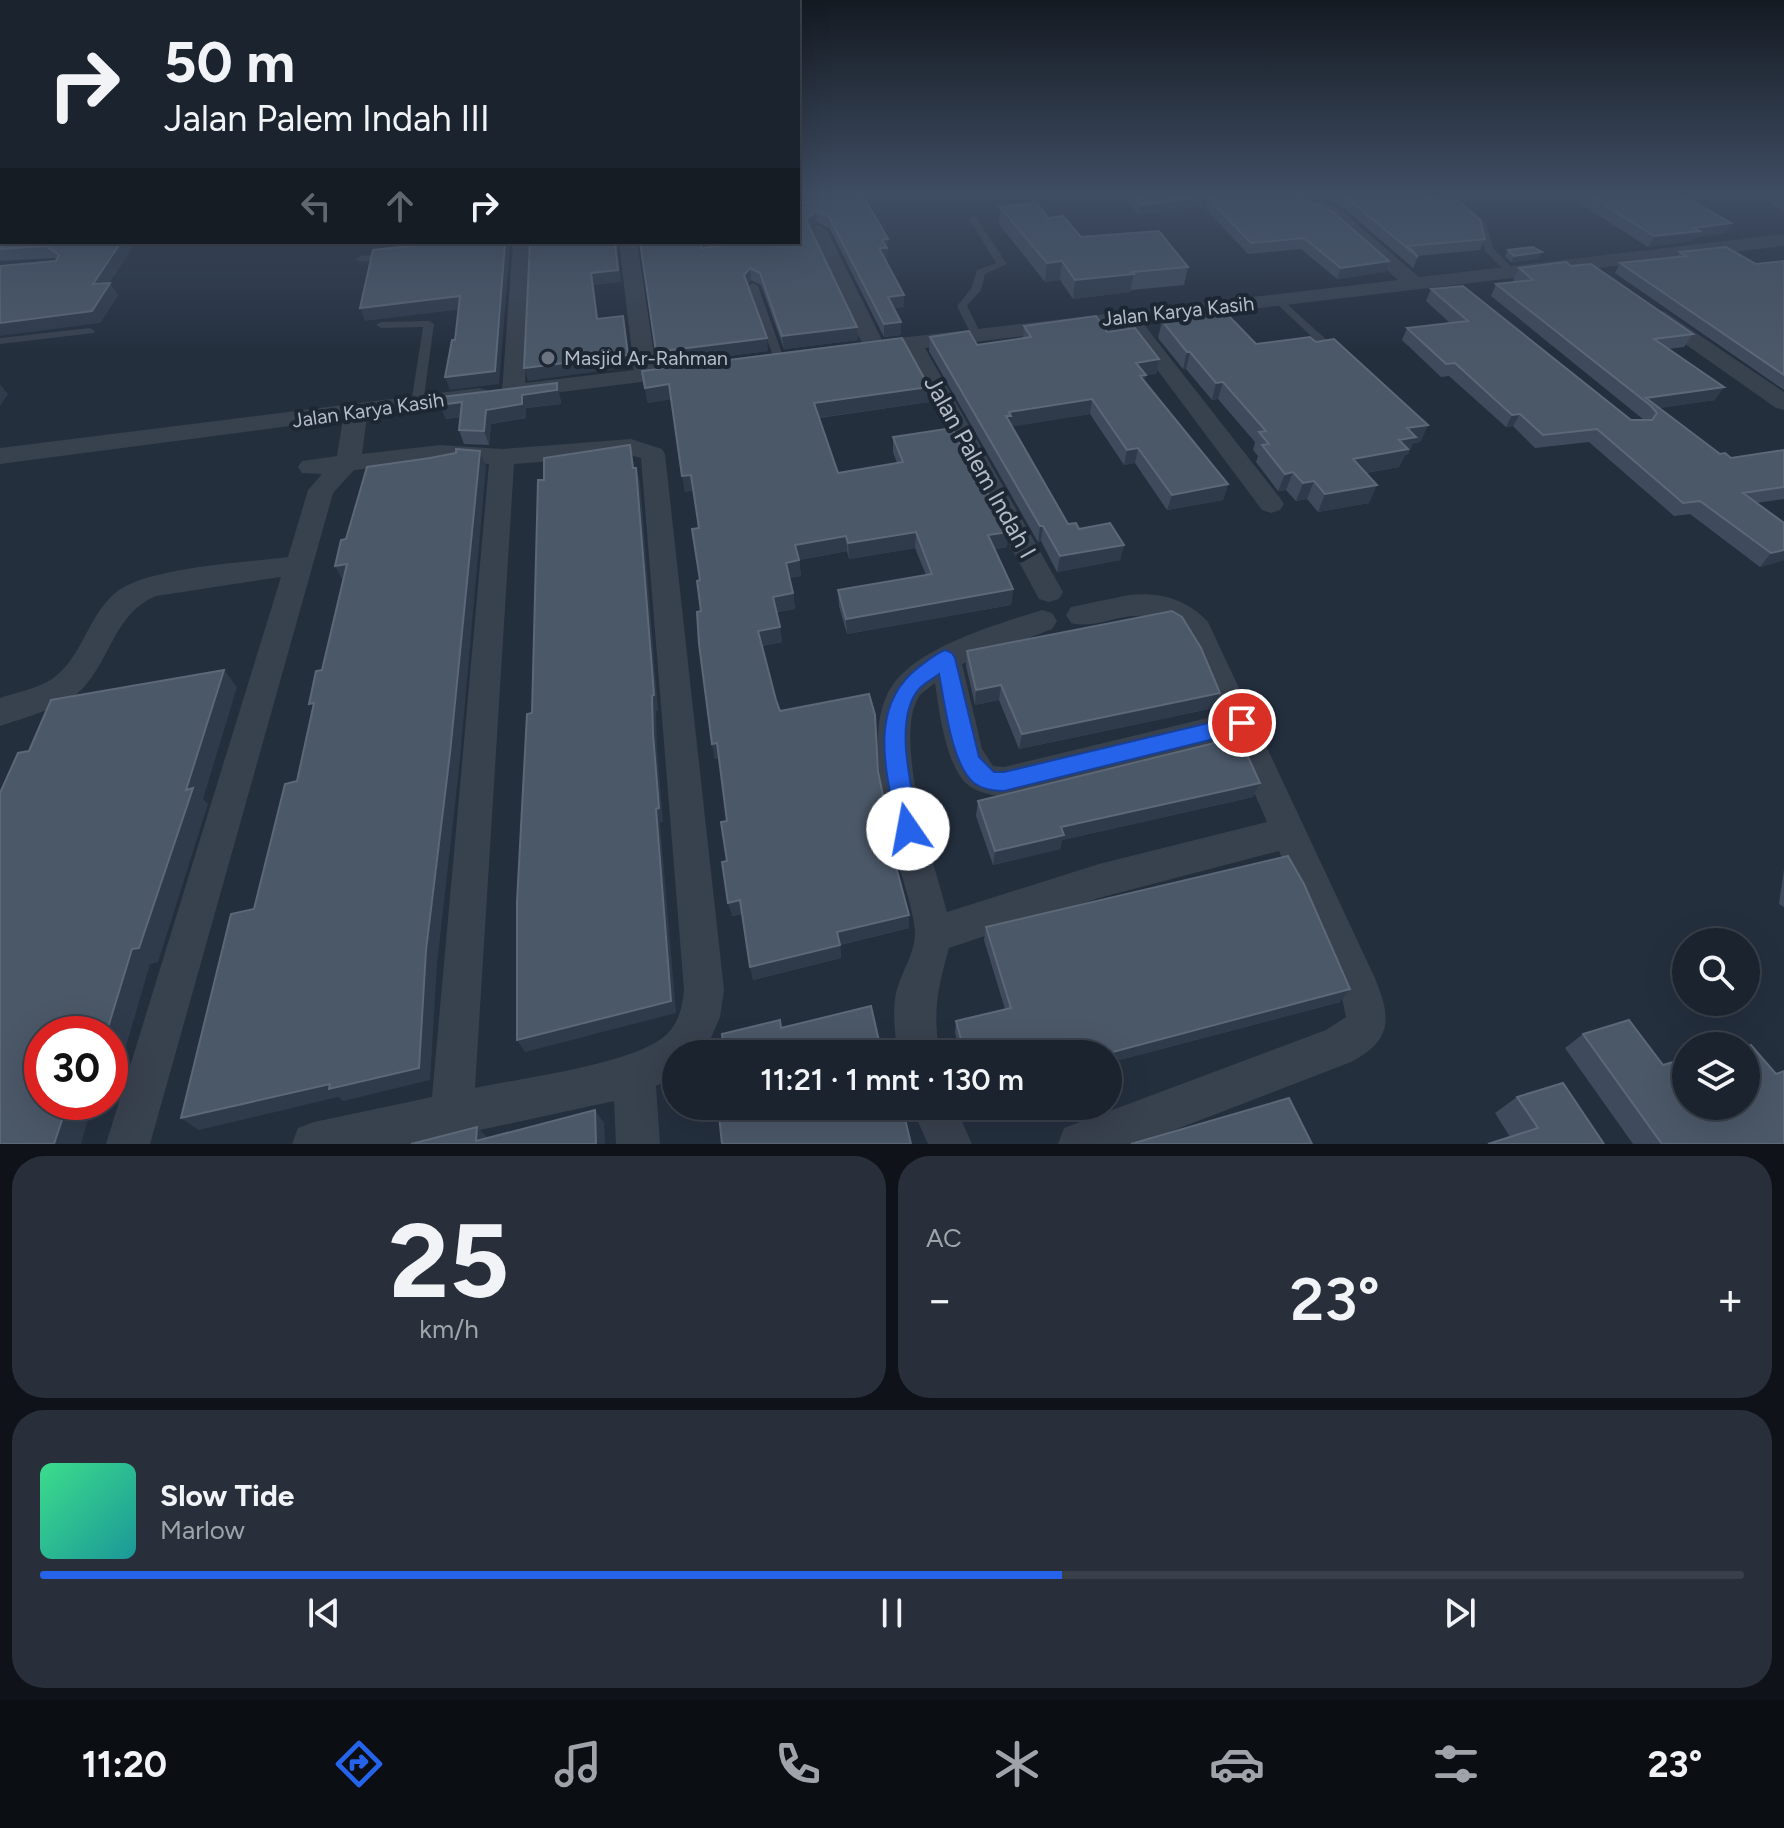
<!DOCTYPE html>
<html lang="id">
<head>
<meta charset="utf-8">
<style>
  :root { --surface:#1b232e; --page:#282f3a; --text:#f1f3f6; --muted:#a0a4aa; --line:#39404a; --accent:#2563eb }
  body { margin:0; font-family:Figtree,sans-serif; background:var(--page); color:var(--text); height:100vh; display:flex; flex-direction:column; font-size:30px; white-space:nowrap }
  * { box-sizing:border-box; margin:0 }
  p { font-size:26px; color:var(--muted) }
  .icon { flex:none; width:44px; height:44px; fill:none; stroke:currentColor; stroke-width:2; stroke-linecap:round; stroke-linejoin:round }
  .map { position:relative; height:1144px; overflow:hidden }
  .sheet { display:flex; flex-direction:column; gap:12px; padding:12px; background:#0f1319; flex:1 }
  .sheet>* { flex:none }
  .banner { position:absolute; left:0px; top:0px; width:800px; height:244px; box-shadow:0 8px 32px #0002,0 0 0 2px var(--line); background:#1b232e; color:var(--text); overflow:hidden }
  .tools { position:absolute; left:1672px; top:928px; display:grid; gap:16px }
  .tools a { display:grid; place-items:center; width:88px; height:88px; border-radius:50%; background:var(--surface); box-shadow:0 8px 32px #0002,0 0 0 2px var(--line); font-size:40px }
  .speed { position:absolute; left:24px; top:1016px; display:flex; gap:16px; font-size:40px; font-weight:700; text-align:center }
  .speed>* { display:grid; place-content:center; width:104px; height:104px; border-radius:50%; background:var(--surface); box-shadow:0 8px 32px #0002,0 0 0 2px var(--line); line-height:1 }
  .speed .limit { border:12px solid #d22; background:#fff; color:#111 }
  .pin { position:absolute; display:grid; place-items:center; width:68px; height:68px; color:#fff; margin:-34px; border:4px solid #fff; border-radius:50%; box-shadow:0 2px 8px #0007 }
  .me { position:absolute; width:88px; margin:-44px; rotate:348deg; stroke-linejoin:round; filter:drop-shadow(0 0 6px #0008) }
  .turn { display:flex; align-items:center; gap:28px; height:168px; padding:0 32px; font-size:36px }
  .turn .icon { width:104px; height:104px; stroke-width:2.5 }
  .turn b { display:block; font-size:56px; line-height:68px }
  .lanes { display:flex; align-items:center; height:76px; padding:0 32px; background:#0003; justify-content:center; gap:40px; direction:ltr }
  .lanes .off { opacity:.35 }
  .big { font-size:60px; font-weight:600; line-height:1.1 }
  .sheet .widget { flex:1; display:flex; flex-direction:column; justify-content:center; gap:12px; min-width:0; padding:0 28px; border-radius:32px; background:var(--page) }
  .sheet .dial { align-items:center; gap:0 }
  .dial b { font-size:104px; line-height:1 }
  .song { display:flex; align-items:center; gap:24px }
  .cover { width:96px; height:96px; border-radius:12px; background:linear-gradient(135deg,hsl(150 70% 55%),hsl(180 70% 35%)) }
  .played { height:8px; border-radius:4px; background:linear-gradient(90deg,var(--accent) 60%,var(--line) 60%) }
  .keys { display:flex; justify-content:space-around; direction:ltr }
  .heat { display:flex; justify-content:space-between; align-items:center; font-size:44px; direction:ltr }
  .sheet .tiles { flex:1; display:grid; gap:12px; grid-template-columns:1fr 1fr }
  .widget:last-child { grid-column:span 2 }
  .trip { position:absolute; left:662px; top:1040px; width:460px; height:80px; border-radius:40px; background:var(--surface); box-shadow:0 8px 32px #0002,0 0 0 2px var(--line); font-weight:600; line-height:80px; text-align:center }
  .tab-bar { display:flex; height:128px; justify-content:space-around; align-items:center; background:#0b0e12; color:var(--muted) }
  .tab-bar .icon { width:56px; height:56px }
  .tab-bar .selected { color:var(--accent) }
  .tab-bar b { font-size:36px; color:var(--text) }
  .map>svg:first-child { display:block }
</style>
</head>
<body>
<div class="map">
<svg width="1784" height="1144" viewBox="0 0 1784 1144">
  <rect width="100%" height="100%" fill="#242f3e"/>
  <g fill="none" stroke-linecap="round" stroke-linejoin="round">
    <path fill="#38414e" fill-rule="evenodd" d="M1463,208H1469L1486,223L1493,248L1514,270V274H1508L1485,251L1479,226L1463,212Z
      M973,216L976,217L1007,264L985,274L981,290L967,306L982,336L977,339L972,336L957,306L971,289L977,270L996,263L969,219Z
      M387,253L390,254V258L360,262L355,259L360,256Z
      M753,283L758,286L784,359L783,361L779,362L774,359L748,286Z
      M1279,297L1338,350V354H1330L1275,302V298Z
      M429,321L434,324L423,404L417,407L411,404L423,327L381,328L376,325L381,322Z
      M90,328L95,331L94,333L0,344V338Z"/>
    <path fill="#38414e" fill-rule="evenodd" d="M1182,192H1200L1209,203L1200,208L1194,207Z
      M1290,192H1309L1343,212L1419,277L1784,234V246L1142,322L1280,498L1284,504L1280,510L1271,513L1262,510L1123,324L925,348L1063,592L1059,599L1049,602L1039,599L904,350L870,354L859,348L862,343L809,230L818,225L827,230L882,340L1398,280L1331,220L1305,207Z
      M513,242H531L525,383L634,370L619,242H637L656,367L682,364L693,371L690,376L513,398L505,396L502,391Z
      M1658,310L1665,312L1784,392V410L1776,408L1651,320L1648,316L1651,312Z
      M479,388L487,390L490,395L487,400L367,416L362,454L440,445L502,449L631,439L662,449L665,454L724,990L720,1017L704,1054H676V1076L656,1086L660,1144H616L614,1101L415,1144H292L298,1128L314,1122L432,1097L489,464L440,461L354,470L333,493L150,1144H106L281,577L156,596C116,612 111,657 84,687C68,706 24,718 0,726V698C17,692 37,689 52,679C82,658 87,618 114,594C144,567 245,563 288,557L308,490L322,474L302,473L298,467L302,461L337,456L343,419L0,464V448ZM630,455L641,458L684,990C682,1009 678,1027 661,1039C625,1065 522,1078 475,1088L514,464Z
      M1129,595C1161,592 1186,599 1208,622L1374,976C1391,1016 1394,1040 1351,1062L1138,1144H1058L1064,1128L1326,1030L1346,1017L1341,993L1279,851L1099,898L949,948C938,987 932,1013 940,1054H898C895,1035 892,1013 896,993C900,975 914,955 915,935C916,917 900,872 895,852C884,804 860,716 900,676C932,643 998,624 1042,610L1052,613L1057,621L1052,629L962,664L982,749L993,766L1004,767L1220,715C1199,666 1192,606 1125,617C1107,620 1088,628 1071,623L1066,615L1071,607ZM935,683C939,710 946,767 968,785C978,793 992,795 1004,797L1231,739L1267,822L1099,864L947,912C935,866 891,736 920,695C924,691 930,687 935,683Z
      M911,1106H955L972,1144H928Z"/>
  </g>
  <path fill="#3f4b5c" d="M0,192L2,242H136L109,283L118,295L100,323L56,261L57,260L54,258L0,261Z
    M811,192H861L888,251H887V259L885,260L904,307L894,308L901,335L884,337L830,229L817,222L810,228L857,327L858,340L784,349L761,285L751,280L747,285L768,351L659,365L702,248L798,242L812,201Z
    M1117,192H1190L1194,198L1191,209L1139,215Z
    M1204,192H1299L1306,199L1389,261L1385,272L1337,279L1301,249L1248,254L1205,208L1208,198Z
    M1315,192H1445L1442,199L1485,239L1480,250L1416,256L1418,257L1413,268L1345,209Z
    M1563,192H1677L1725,233L1696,237L1693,241L1648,247Z
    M1751,192H1784V211Z
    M1000,207L1048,218L1081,237L1188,267L1184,285L1131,290L1130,292L1073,299L1060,280L1045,282L999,224Z
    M1508,250L1538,259L1511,262L1505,256Z
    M1680,252L1756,264L1784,261V390L1615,273L1620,263L1677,257Z
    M1519,268L1693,334L1684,347L1668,349L1715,400L1659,408L1720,454L1731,458L1784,450V499L1756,503L1784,560L1760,567L1690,514L1674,516L1589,442L1535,448L1513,426L1506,427L1449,376L1441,377L1402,340L1407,328L1450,323L1426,301L1431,289L1631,420H1644L1491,296L1496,284L1515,282L1513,280Z
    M1162,321L1256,344L1316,342L1428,425L1420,442L1413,443L1408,454L1405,455L1399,467L1366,473L1369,503L1318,512L1307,499L1296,501L1286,490L1278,491L1256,462L1258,456L1253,450L1255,442L1218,399L1212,400L1186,369H1183L1158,338Z
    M1024,326L1107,332L1159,359L1156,374L1146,375L1144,382L1228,484L1223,500L1167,510L1135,463L1124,465L1090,414L1012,426L1068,524L1124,545L1120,560L1057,572L1041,541L1038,542L929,351L930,337L977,345L1023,339Z
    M645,388L929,402L819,418L838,473L897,463L893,452V437L1007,547L995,549L1013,589L1011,605L847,634L839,606L838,590L926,575L915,548L849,559L847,551L799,560L801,576L789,578L793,593L795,609L777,612L782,642L762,646L776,700L780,711L878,771L891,836L892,849L909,915V928L840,945L841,958L753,980L742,914L732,916L727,861V821L719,758L715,759L712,744L701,611L699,528L693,490L685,492L671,399L648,403Z
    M560,397L561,404L526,408V418L491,424L489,445L464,444L459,430L460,417L446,419L440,405Z
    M967,651L1220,693L1214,708L1019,749L999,700L975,705L966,666Z
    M1260,783L1253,797L1062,840L1060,849L993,865L976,816L978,801Z
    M1784,869V907L1779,904Z
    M986,927L1340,1002L1108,1063V1054H960L955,1033L956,1021L1005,1009L984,940Z
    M1583,1034L1663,1065L1776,1074L1784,1144H1633L1565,1048Z
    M1517,1097L1604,1144L1510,1137L1495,1113Z"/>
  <path fill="#2f3b4b" d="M1194,198L1191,209L1139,215L1141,205Z
    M816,211L817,222L806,231V220Z
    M1731,223L1725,233L1696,237L1693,241L1648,247L1654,236L1694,228Z
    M888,239L887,259L880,260L879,248L882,240Z
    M121,242H136L100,296L93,284Z
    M505,242H508L510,248L499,384L450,390L445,377Z
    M615,242H616L621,282L594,285L600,331L597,319L591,273Z
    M1542,252L1538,259L1511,262L1514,256Z
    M1062,261L1060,280L1045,282L1047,263Z
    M1389,261L1385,272L1337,279L1341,268Z
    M750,268L751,280L745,287L744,275Z
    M1134,274L1130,292L1073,299L1075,280Z
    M110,283L118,295L100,323L0,336V323Z
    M904,295V307L889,309L888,297Z
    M460,296L464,309L365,321L360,308Z
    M623,316L631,367L528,381L524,368Z
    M901,322V335L884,337V324Z
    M857,327L858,340L784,349L782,336Z
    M767,338L768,351L659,365L656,352Z
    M1187,352H1190L1186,369H1183Z
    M1159,359L1156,374L1146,375L1143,389L1136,363Z
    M1223,382L1218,399L1212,400L1216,383Z
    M557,383L560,397L561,404L526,408V418L491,424L489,445L484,431L486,410L522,395Z
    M0,384L8,394L0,406Z
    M669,384L672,399L648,403L645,388Z
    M929,387V402L815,418L814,403Z
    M1724,387L1715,400L1653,409L1646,398Z
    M1092,399L1090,414L1010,427L1006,416L1009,412Z
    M462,402L467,416L446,419L440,405Z
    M1520,414L1513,426L1506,427L1512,415Z
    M1428,425L1420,442L1413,443L1408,454L1405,455L1399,467L1345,476L1353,459L1399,440L1407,428Z
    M1138,448L1135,463L1124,465L1127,450Z
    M480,451L486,467L459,769L437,964L430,1080L343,1101L338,1097L199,1130L181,1118L330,1084L426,950Z
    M636,468L640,483L658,710L656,711L657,748L663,822L660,823L676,1013L525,1052L517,1040L656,809L653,734Z
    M1293,472L1286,490L1278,491L1285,474Z
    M691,475L694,490L685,492L682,476Z
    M1314,481L1307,499L1296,501L1303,483Z
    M1228,484L1223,500L1167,510L1172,495Z
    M1377,485L1369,503L1318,512L1325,494Z
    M1040,526H1043L1041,541L1038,542Z
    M916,532L915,548L849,559L848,543Z
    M1009,532L1007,547L987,551L988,535Z
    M846,536L847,551L797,560L795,545Z
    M1124,545L1120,560L1057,572L1060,556Z
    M1784,550V560L1760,567L1771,553Z
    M799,560L801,576L787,578L786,563Z
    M347,564L344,583L335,566Z
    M1013,589L1011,605L847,634L846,619Z
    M793,593L795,609L775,612L773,597Z
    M780,627L782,642L760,646L758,631Z
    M224,670L237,687L203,799L208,804L158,962L150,964L117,1077L110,1079V1034H106L132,949L186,790Z
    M1001,685L999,700L975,705L976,690Z
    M1220,693L1214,708L1019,749L1022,734Z
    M717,743L720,758L715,759L712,744Z
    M1260,783L1253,797L1062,840L1060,849L993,865L995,851L1061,827Z
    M740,900L743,914L732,916L728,903Z
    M909,915V928L839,945L837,932Z
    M840,945L841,958L753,980L750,967Z
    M1350,989L1340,1002L1108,1063V1054H1105Z
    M68,1102H93L81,1144H54Z
    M595,1110L604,1123L605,1144H596Z
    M477,1127L490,1140L476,1141Z"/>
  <path fill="#4b5868" stroke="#5c6777" stroke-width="2" d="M0,192H2V220L0,222Z
    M813,192H861L888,239L882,240L887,248H879L904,295L888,297L901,322L884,324L829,217L816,211L806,220L857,327L782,336L760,273L750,268L744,275L767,338L656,352L640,242H699L702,248L750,242H798V203L817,201Z
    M1129,192H1190L1194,198L1141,205Z
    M1214,192H1299L1306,199L1333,212L1389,261L1341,268L1304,238L1251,243L1208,198L1214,193Z
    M1336,192H1430L1429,199L1459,201L1480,220L1485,239L1408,246L1418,257L1348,199Z
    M1584,192H1677L1731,223L1694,228L1700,231L1654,236Z
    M1775,192H1784V197Z
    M1036,202L1048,218L1063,216L1081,237L1159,231L1188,267L1132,272L1134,274L1075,280L1062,261L1047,263L1000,207Z
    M0,225H2V242H121L93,284L110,283L92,311L0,323V266L56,261L59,255L46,246L0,249Z
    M447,242H505L495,371L445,377L452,340H455L460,296L360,308L373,250Z
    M530,242H615L618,270L591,273L597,319L623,316L628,355L524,368Z
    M1533,247L1542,252L1514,256L1508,250Z
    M1726,247L1756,264L1784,261V375L1620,263L1686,256L1680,252Z
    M1566,262L1571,266L1591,264L1693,334L1654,339L1724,387L1646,398L1720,454L1725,453L1731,458L1784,450V487L1743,493L1784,523V550L1771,553L1700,501L1683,503L1597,429L1543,435L1520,414L1512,415L1455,363L1446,364L1407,328L1468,321L1431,289L1463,286L1631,420H1652L1657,413L1651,406L1496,284L1533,280L1519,268Z
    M1225,312L1256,344L1310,337L1316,342L1334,339L1428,425L1407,428L1416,437L1399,440L1408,449L1353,459L1377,485L1325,494L1314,481L1303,483L1293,472L1285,474L1262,445L1269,444L1259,432L1266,431L1223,382L1216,383L1190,352H1187L1162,321Z
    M1096,316L1107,332L1135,328L1159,359L1136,363L1146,375L1140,376L1228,484L1172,495L1138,448L1127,450L1092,399L1009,412L1011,416H1006L1068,524L1076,523L1079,529L1110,523L1124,545L1060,556L1043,526H1040L930,337L969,331L977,345L1031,337L1024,326Z
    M902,338L929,387L814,403L838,473L903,462L893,437L952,428L1009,532L988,535L1013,589L846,619L838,590L932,574L916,532L848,543L846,536L795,545L799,560L786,563L793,593L773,597L780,627L758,631L776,700L780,711L869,694L875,715L878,771L891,836L888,837L909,915L837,932L840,945L750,967L740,900L728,903L722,862L727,861L721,822L727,821L717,743L712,744L699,644L697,612L701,611L697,581L700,580L692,529L699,528L691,475L682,476L669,384L645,388L642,371Z
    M557,383V390L522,395V404L486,410L484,431L459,430L462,402L440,405L442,397Z
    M630,445L633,468H636L654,695L652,696L653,734L659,808L656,809L671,1001L517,1040V902L527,714L532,713L538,480H544V458Z
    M456,449L480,451L450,753L426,950L419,1068L329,1089L330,1084L181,1118L231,914L254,909L285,784L297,781L314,703L309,704L316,671L322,670L347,564L335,566L341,540L346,539L367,467L430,458L456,453Z
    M1172,611L1182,617L1201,648L1220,693L1022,734L1001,685L976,690L967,651Z
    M224,670L186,790L193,788L139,948L132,949L106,1034H42V1102H68L54,1144H0V793L18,753L29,751L51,700Z
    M1239,737L1260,783L1061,827L1064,835L995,851L978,801Z
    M1288,856L1304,884L1350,989L1105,1054H965L956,1021L1011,1008L986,927Z
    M871,1006L882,1054H724L722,1034L780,1020L781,1028Z
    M1629,1020L1663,1065L1686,1058V1106H1746V1046L1751,1045L1776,1074L1784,1071V1144H1662L1583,1034Z
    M1563,1083L1604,1144H1488L1538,1128L1517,1097Z
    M1289,1098L1312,1144H1131Z
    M718,1106H902L911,1144H722Z
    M595,1110L596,1144H411L477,1127L476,1141Z"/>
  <linearGradient id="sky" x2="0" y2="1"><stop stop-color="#141a22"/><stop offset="0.55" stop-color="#3f4d63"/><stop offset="1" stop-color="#3f4d63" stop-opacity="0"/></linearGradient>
  <rect width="1784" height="352" fill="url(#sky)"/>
  <path fill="#2563eb" stroke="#184099" stroke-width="2" d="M945,650L952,653L955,658L979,757L994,772H1004L1242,715L1250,717L1253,723L1250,729L1242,732L1004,791C995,791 982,789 974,783C951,764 945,703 939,674C933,679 924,683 919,689C892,720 913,792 919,829L916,836L908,839L900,836L897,829C887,773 866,707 919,667C927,661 935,654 945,650Z"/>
  <circle fill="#6b7280" stroke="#1d2633" stroke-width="3" cx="548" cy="358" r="8"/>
  <g text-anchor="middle" stroke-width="8" stroke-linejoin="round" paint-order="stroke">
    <g font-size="20" fill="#b4bcc9" stroke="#1d2633">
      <text transform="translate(1178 311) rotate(-6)" y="7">Jalan Karya Kasih</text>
      <text transform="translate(368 410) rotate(-8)" y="7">Jalan Karya Kasih</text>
    </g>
    <g font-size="20" fill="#b4bcc9" stroke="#1d2633" text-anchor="start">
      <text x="564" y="365">Masjid Ar-Rahman</text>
    </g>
    <g font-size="24" fill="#b4bcc9" stroke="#1d2633">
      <text transform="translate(980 467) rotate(61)" y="8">Jalan Palem Indah I</text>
    </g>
  </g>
</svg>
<div class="tools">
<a><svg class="icon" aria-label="search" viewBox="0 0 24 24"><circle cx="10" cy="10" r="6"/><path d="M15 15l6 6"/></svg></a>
<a><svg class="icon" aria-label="layers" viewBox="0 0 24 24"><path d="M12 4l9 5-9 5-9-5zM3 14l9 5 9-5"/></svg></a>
</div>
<div class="speed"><div class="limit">30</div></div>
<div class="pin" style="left:1242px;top:723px;background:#d93025"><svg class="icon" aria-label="arrive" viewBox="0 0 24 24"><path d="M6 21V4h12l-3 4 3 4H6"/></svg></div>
<svg class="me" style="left:908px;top:829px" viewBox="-20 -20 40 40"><circle r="19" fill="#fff"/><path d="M0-13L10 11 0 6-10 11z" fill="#2563eb"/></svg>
<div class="trip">11:21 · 1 mnt · 130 m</div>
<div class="banner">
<div class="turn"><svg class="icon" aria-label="right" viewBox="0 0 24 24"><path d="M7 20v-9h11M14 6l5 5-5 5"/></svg><div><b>50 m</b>Jalan Palem Indah III</div></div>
<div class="lanes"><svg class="icon off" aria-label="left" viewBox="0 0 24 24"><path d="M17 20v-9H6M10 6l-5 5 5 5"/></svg><svg class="icon off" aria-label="ahead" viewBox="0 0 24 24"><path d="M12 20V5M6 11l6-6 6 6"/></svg><svg class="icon" aria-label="right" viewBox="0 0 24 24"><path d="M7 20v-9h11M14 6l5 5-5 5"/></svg></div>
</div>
</div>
<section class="sheet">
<div class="tiles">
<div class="widget dial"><b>25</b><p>km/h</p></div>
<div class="widget"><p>AC</p>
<div class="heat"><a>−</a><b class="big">23°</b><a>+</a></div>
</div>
<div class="widget">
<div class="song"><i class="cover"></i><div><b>Slow Tide</b><p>Marlow</p></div></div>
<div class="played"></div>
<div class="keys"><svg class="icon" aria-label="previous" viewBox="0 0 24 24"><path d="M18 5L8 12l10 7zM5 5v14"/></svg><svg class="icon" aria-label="pause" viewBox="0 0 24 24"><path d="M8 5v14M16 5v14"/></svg><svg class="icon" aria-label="next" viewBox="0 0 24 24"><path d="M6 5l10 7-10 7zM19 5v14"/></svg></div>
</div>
</div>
</section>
<nav class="tab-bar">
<b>11:20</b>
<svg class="icon selected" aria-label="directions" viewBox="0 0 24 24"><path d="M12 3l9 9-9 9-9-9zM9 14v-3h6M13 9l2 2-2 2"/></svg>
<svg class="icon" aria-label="music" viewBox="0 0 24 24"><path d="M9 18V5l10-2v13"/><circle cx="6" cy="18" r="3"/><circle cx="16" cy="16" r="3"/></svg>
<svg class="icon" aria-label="phone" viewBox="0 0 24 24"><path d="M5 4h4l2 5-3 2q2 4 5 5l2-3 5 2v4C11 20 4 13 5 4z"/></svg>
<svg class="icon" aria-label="climate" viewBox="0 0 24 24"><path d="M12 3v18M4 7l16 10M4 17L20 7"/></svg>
<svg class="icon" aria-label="car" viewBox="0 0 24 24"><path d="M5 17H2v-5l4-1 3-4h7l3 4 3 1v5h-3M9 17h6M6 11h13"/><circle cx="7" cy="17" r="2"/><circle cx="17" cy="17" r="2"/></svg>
<svg class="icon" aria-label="filters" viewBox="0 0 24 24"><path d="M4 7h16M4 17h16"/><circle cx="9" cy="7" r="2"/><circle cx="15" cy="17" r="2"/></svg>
<b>23°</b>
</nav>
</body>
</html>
